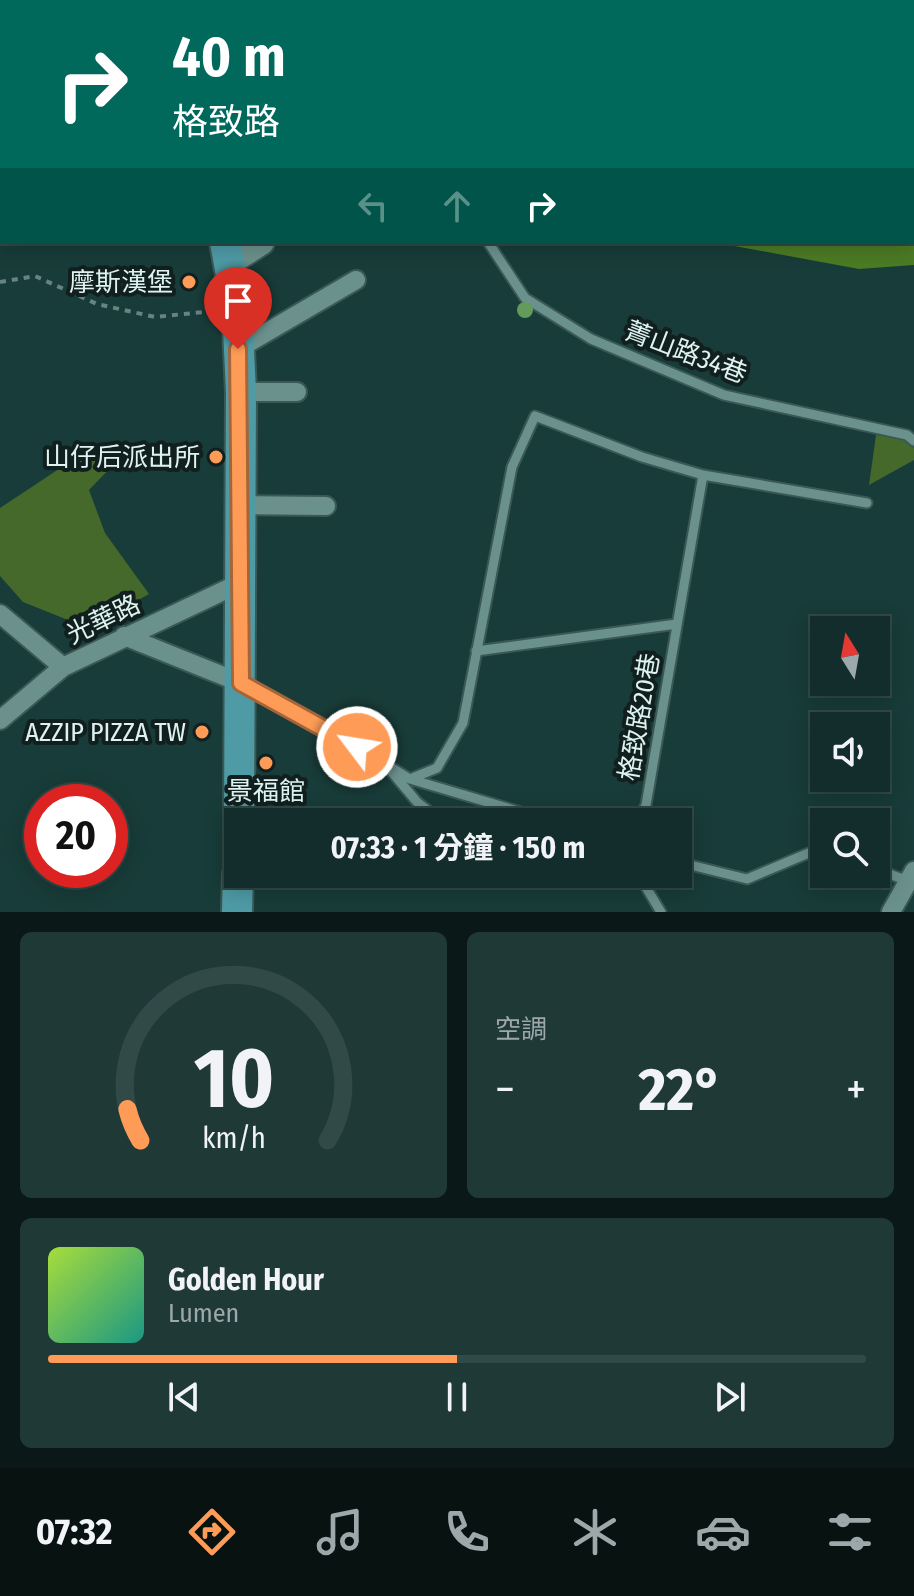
<!DOCTYPE html>
<html lang="zh-TW">
<head>
<meta charset="utf-8">
<style>
  :root { --surface:#122d2b; --page:#1f3937; --text:#f1f3f6; --muted:#9ca8a9; --line:#314947; --accent:#fe9c57 }
  body { margin:0; font-family:"Fira Sans Condensed","Noto Sans TC",sans-serif; background:var(--page); color:var(--text); height:100vh; display:flex; flex-direction:column; font-size:30px; white-space:nowrap }
  * { box-sizing:border-box; margin:0 }
  p { font-size:26px; color:var(--muted) }
  .icon { flex:none; width:44px; height:44px; fill:none; stroke:currentColor; stroke-width:2; stroke-linecap:round; stroke-linejoin:round }
  .map { position:relative; height:912px; overflow:hidden }
  .sheet { display:flex; flex-direction:column; gap:20px; padding:20px; background:#0a1918; flex:1 }
  .sheet>* { flex:none }
  .banner { position:absolute; left:0px; top:0px; width:914px; height:244px; box-shadow:0 4px 20px #0003,0 0 0 2px var(--line); background:#00695c; color:#fff; overflow:hidden }
  .needle { width:52px; rotate:349deg }
  .controls { position:absolute; left:810px; top:616px; display:grid; gap:16px }
  .controls a { display:grid; place-items:center; width:80px; height:80px; border-radius:0px; background:var(--surface); box-shadow:0 4px 20px #0003,0 0 0 2px var(--line); font-size:40px }
  .speed { position:absolute; left:24px; top:784px; display:flex; gap:16px; font-size:40px; font-weight:700; text-align:center }
  .speed>* { display:grid; place-content:center; width:104px; height:104px; border-radius:50%; background:var(--surface); box-shadow:0 4px 20px #0003,0 0 0 2px var(--line); line-height:1 }
  .speed .limit { border:12px solid #d22; background:#fff; color:#111 }
  .pin { position:absolute; display:grid; place-items:center; width:68px; height:68px; color:#fff; margin:-82px -34px; border-radius:50% 50% 50% 0; rotate:-45deg; box-shadow:0 0 8px #0007 }
  .pin .icon { rotate:45deg }
  .me { position:absolute; width:88px; margin:-44px; rotate:301deg; stroke-linejoin:round; filter:drop-shadow(0 0 6px #0008) }
  .turn { display:flex; align-items:center; gap:28px; height:168px; padding:0 40px; font-size:36px }
  .turn .icon { width:104px; height:104px; stroke-width:2.5 }
  .turn b { display:block; font-size:56px; line-height:68px }
  .lanes { display:flex; align-items:center; height:76px; padding:0 40px; background:#0003; justify-content:center; gap:40px; direction:ltr }
  .lanes .off { opacity:.35 }
  .big { font-size:60px; font-weight:700; line-height:1.1 }
  .sheet .tile { flex:1; display:flex; flex-direction:column; justify-content:center; gap:12px; min-width:0; padding:0 28px; border-radius:12px; background:var(--page) }
  .sheet .dial { align-items:center; gap:0 }
  .dial svg { height:208px; overflow:visible; fill:none; stroke:var(--line); stroke-width:7; stroke-linecap:round; text-anchor:middle }
  .dial text { fill:var(--text); stroke:none }
  .song { display:flex; align-items:center; gap:24px }
  .cover { width:96px; height:96px; border-radius:12px; background:linear-gradient(135deg,hsl(80 70% 55%),hsl(170 70% 35%)) }
  .played { height:8px; border-radius:4px; background:linear-gradient(90deg,var(--accent) 50%,var(--line) 50%) }
  .keys { display:flex; justify-content:space-around; direction:ltr }
  .heat { display:flex; justify-content:space-between; align-items:center; font-size:44px; direction:ltr }
  .sheet .tiles { flex:1; display:grid; gap:20px; grid-template-columns:1fr 1fr }
  .tile:last-child { grid-column:span 2 }
  .trip { position:absolute; left:224px; top:808px; width:468px; height:80px; border-radius:0px; background:var(--surface); box-shadow:0 4px 20px #0003,0 0 0 2px var(--line); font-weight:700; line-height:80px; text-align:center }
  .tabs { display:flex; height:128px; justify-content:space-around; align-items:center; background:#071211; color:var(--muted) }
  .tabs .icon { width:56px; height:56px }
  .tabs .active { color:var(--accent) }
  .tabs b { font-size:36px; color:var(--text) }
  .map>svg:first-child { display:block }
</style>
</head>
<body>
<div class="map">
<svg width="914" height="912" viewBox="0 0 914 912">
  <rect width="100%" height="100%" fill="#183c39"/>
  <path fill="#44692a" d="M876,435L905,439L914,448V460L869,485Z
    M83,453L116,462L89,490L105,533L149,594L88,628L23,602L0,576V508Z"/>
  <path fill="#4b7b24" d="M831,0H914V265L859,269L713,242H912V2Z"/>
  <g fill="none" stroke-linecap="round" stroke-linejoin="round">
    <g stroke="#3a5956" stroke-width="13">
      <path id="lane" d="M276,0L277,2
        M401,2L410,0
        M488,242L525,298L591,339L724,395L907,435L914,441
        M476,651L677,624
        M244,685L332,731L410,779L531,815L638,821L646,805L703,475L867,503
        M391,771L417,802L443,822
        M410,779L437,768L463,723L512,467L535,416L642,457L703,475
        M678,862L747,879L816,850L824,851
        M876,869L908,881
        M638,874L661,912"/>
    </g>
    <g stroke="#3a5956" stroke-width="22">
      <path id="street" d="M0,155L2,157
        M238,349L356,280
        M241,392H297
        M240,505L326,506
        M0,614L63,667L240,583
        M124,636L241,683
        M0,720L63,667
        M891,912L914,871"/>
    </g>
    <g stroke="#3a5956" stroke-width="30">
      <path id="secondary" d="M580,2L583,0
        M230,262L261,242"/>
    </g>
    <g stroke="#3a5956" stroke-width="34">
      <path id="primary" d="M169,0V2
        M225,242L237,308L241,392L239,822
        M237,912L238,874"/>
    </g>
    <path stroke="#678482" stroke-width="4" stroke-dasharray="6 6" stroke-linecap="butt" d="M0,282L35,276L97,304L155,317L213,311"/>
    <use href="#lane" stroke="#6b918d" stroke-width="9"/>
    <use href="#street" stroke="#6b918d" stroke-width="18"/>
    <use href="#secondary" stroke="#6b918d" stroke-width="26"/>
    <use href="#primary" stroke="#4e9ba6" stroke-width="30"/>
  </g>
  <circle fill="#649a5b" cx="525" cy="310" r="8"/>
  <g fill="none" stroke-linecap="round" stroke-linejoin="round">
    <g stroke="#a56539" stroke-width="20">
      <path id="route" d="M238,349L241,683L357,747"/>
    </g>
    <use href="#route" stroke="#fe9c57" stroke-width="14"/>
  </g>
  <g fill="#fe9c57" stroke="#11201f" stroke-width="3">
    <circle cx="189" cy="282" r="8"/>
    <circle cx="216" cy="457" r="8"/>
    <circle cx="202" cy="732" r="8"/>
    <circle cx="266" cy="763" r="8"/>
  </g>
  <g text-anchor="middle" stroke-width="8" stroke-linejoin="round" paint-order="stroke">
    <g font-size="26" fill="#def2f0" stroke="#11201f" text-anchor="end">
      <text x="173" y="291">摩斯漢堡</text>
      <text x="200" y="466">山仔后派出所</text>
      <text x="186" y="741">AZZIP PIZZA TW</text>
      <text x="266" y="800" text-anchor="middle">景福館</text>
    </g>
    <g font-size="26" fill="#def2f0" stroke="#11201f">
      <text transform="translate(686 352) rotate(21)" y="9">菁山路34巷</text>
      <text transform="translate(103 619) rotate(-26)" y="9">光華路</text>
      <text transform="translate(639 717) rotate(-80)" y="9">格致路20巷</text>
    </g>
  </g>
</svg>
<div class="controls">
<a><svg class="needle" viewBox="-14 -14 28 28"><path d="M0-13l5 13h-10z" fill="#e53935"/><path d="M0 13l5-13h-10z" fill="#9ca8a9"/></svg></a>
<a><svg class="icon" aria-label="sound" viewBox="0 0 24 24"><path d="M4 9h4l5-4v14l-5-4H4zM17 9q2 3 0 6"/></svg></a>
<a><svg class="icon" aria-label="search" viewBox="0 0 24 24"><circle cx="10" cy="10" r="6"/><path d="M15 15l6 6"/></svg></a>
</div>
<div class="speed"><div class="limit">20</div></div>
<div class="pin" style="left:238px;top:349px;background:#d93025"><svg class="icon" aria-label="arrive" viewBox="0 0 24 24"><path d="M6 21V4h12l-3 4 3 4H6"/></svg></div>
<svg class="me" style="left:357px;top:747px" viewBox="-20 -20 40 40"><circle r="17" fill="#fe9c57" stroke="#fff" stroke-width="3"/><path d="M0-11L8 9 0 5-8 9z" fill="#fff"/></svg>
<div class="trip">07:33 · 1 分鐘 · 150 m</div>
<div class="banner">
<div class="turn"><svg class="icon" aria-label="right" viewBox="0 0 24 24"><path d="M7 20v-9h11M14 6l5 5-5 5"/></svg><div><b>40 m</b>格致路</div></div>
<div class="lanes"><svg class="icon off" aria-label="left" viewBox="0 0 24 24"><path d="M17 20v-9H6M10 6l-5 5 5 5"/></svg><svg class="icon off" aria-label="ahead" viewBox="0 0 24 24"><path d="M12 20V5M6 11l6-6 6 6"/></svg><svg class="icon" aria-label="right" viewBox="0 0 24 24"><path d="M7 20v-9h11M14 6l5 5-5 5"/></svg></div>
</div>
</div>
<section class="sheet">
<div class="tiles">
<div class="tile dial"><svg viewBox="0 0 100 80">
<path d="M14 69A42 42 0 1 1 86 69"/>
<path d="M14 69A42 42 0 0 1 9 57" stroke="#fe9c57"/>
<text x="50" y="56" font-size="32" font-weight="700">10</text>
<text x="50" y="72" font-size="11">km/h</text>
</svg></div>
<div class="tile"><p>空調</p>
<div class="heat"><a>−</a><b class="big">22°</b><a>+</a></div>
</div>
<div class="tile">
<div class="song"><i class="cover"></i><div><b>Golden Hour</b><p>Lumen</p></div></div>
<div class="played"></div>
<div class="keys"><svg class="icon" aria-label="previous" viewBox="0 0 24 24"><path d="M18 5L8 12l10 7zM5 5v14"/></svg><svg class="icon" aria-label="pause" viewBox="0 0 24 24"><path d="M8 5v14M16 5v14"/></svg><svg class="icon" aria-label="next" viewBox="0 0 24 24"><path d="M6 5l10 7-10 7zM19 5v14"/></svg></div>
</div>
</div>
</section>
<nav class="tabs">
<b>07:32</b>
<svg class="icon active" aria-label="directions" viewBox="0 0 24 24"><path d="M12 3l9 9-9 9-9-9zM9 14v-3h6M13 9l2 2-2 2"/></svg>
<svg class="icon" aria-label="music" viewBox="0 0 24 24"><path d="M9 18V5l10-2v13"/><circle cx="6" cy="18" r="3"/><circle cx="16" cy="16" r="3"/></svg>
<svg class="icon" aria-label="phone" viewBox="0 0 24 24"><path d="M5 4h4l2 5-3 2q2 4 5 5l2-3 5 2v4C11 20 4 13 5 4z"/></svg>
<svg class="icon" aria-label="climate" viewBox="0 0 24 24"><path d="M12 3v18M4 7l16 10M4 17L20 7"/></svg>
<svg class="icon" aria-label="car" viewBox="0 0 24 24"><path d="M5 17H2v-5l4-1 3-4h7l3 4 3 1v5h-3M9 17h6M6 11h13"/><circle cx="7" cy="17" r="2"/><circle cx="17" cy="17" r="2"/></svg>
<svg class="icon" aria-label="filters" viewBox="0 0 24 24"><path d="M4 7h16M4 17h16"/><circle cx="9" cy="7" r="2"/><circle cx="15" cy="17" r="2"/></svg>
</nav>
</body>
</html>
